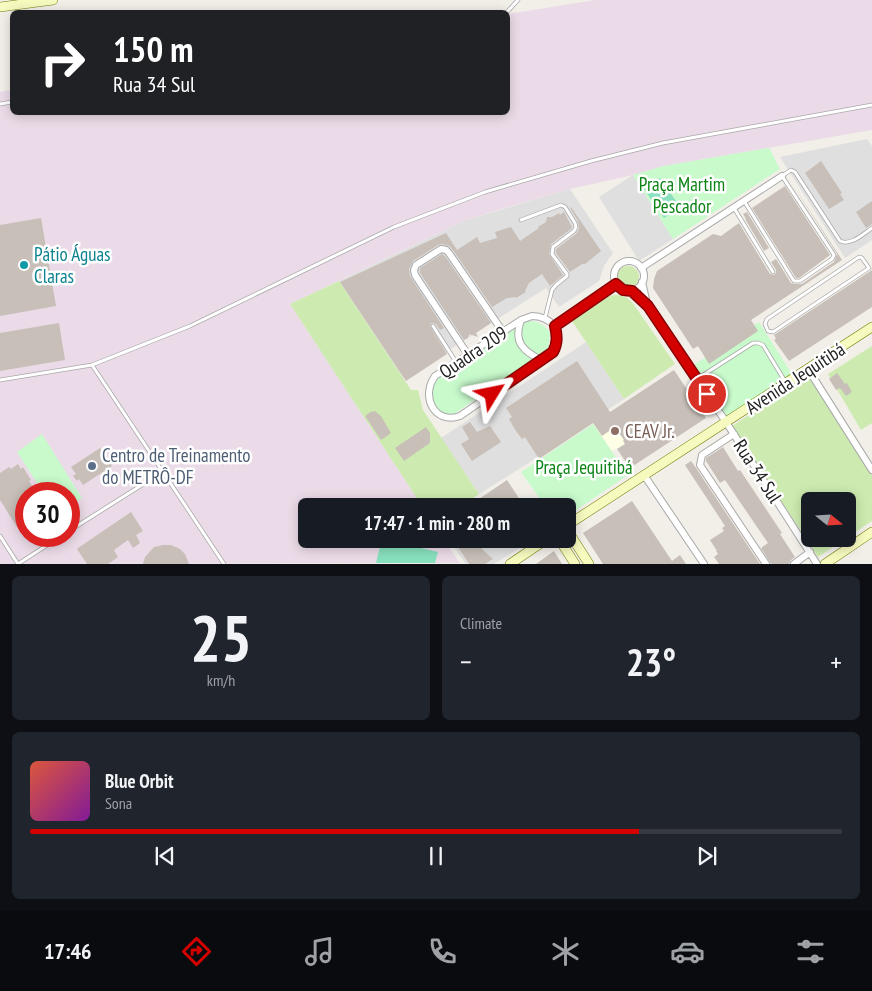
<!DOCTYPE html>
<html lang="en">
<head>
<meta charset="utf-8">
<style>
  :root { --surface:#171b24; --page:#20242c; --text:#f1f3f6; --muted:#9ea1a6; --line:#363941; --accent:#d40000 }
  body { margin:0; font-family:"PT Sans Narrow",sans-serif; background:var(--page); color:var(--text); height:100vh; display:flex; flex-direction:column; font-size:19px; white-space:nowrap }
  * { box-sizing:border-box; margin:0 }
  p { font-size:16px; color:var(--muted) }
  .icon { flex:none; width:28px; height:28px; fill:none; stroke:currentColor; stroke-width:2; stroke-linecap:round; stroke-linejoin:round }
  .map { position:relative; height:564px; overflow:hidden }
  .drawer { display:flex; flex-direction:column; gap:12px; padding:12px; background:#0d0f14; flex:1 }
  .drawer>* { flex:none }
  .banner { position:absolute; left:10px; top:10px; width:500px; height:105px; border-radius:8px; box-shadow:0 2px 12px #0003; background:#202124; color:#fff; overflow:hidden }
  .needle { width:32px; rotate:108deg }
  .buttons { position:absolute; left:801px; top:492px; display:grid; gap:10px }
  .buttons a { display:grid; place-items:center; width:55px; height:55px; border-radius:8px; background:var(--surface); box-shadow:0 2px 12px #0003; font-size:25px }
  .speed { position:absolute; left:15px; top:482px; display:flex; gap:10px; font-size:25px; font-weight:700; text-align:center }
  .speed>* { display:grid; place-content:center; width:65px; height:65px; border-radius:50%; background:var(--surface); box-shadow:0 2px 12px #0003; line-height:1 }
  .speed .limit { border:8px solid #d22; background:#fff; color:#111 }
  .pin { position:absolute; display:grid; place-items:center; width:42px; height:42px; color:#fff; margin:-21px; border:2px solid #fff; border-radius:50%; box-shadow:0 1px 5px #0007 }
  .me { position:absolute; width:55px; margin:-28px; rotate:55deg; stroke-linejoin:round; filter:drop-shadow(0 0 4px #0008) }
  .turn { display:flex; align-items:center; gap:18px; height:105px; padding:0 20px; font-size:22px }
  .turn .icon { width:65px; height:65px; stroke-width:2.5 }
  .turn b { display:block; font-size:35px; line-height:42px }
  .big { font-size:38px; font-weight:800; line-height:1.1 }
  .drawer .widget { flex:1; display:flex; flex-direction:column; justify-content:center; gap:8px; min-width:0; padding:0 18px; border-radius:8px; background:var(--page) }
  .drawer .dial { align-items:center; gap:0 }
  .dial b { font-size:65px; line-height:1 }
  .song { display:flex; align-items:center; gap:15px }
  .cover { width:60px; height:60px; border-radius:8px; background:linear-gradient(135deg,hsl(10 70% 55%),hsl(290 70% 35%)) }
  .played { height:5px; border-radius:2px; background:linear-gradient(90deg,var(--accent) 75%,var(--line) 75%) }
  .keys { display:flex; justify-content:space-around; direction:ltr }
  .heat { display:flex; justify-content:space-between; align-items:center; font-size:28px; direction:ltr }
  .drawer .tiles { flex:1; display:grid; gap:12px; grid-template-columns:1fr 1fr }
  .widget:last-child { grid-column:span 2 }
  .trip { position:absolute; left:298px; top:498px; width:278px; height:50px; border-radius:8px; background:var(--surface); box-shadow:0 2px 12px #0003; font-weight:800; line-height:50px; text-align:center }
  .tab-bar { display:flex; height:80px; justify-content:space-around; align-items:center; background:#090b0e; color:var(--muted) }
  .tab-bar .icon { width:35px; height:35px }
  .tab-bar .active { color:var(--accent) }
  .tab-bar b { font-size:22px; color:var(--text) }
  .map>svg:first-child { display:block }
</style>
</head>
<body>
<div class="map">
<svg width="872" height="564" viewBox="0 0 872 564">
  <rect width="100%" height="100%" fill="#f2efe9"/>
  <path fill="#e0dfdf" d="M867,139L872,146V240L845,258L780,157Z
    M633,175L673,239L639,261L599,197Z
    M570,189L613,253L604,266L599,281L559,307L546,288L404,379L339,281L466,220Z
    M586,342L624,399L527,464L479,494L441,438Z
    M449,539H534L494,564L465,563Z"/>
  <path fill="#ebdbe8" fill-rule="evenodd" d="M595,0H872V130L664,166L633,175L570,189L498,210L466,220L290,304L422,506H306V539H443L460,563L0,564V92L12,90V112H508V14ZM26,494H69V536H26Z"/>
  <path fill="#ffffe5" d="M617,408L637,438L612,451L593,424Z"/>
  <path fill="#cdebb0" d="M617 277a11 11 0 1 1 22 0a11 11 0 1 1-22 0Z
    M339,281L411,390H418L423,410L479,494L461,506H422L290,304Z
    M614,295C622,295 626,297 632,302L675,364L624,399L572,321L608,297Z
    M872,346V423L861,430L828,374Z
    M808,376L872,475V521L848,537V501H810V539H845L818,557L732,426Z"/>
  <path fill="#c8facc" d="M769,148L780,169L673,239L633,175L664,166Z
    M529,321C539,321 544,325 550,332L549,345L547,350L454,414C441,415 437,409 431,399L434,381L524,322Z
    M759,322L792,374L727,417L694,365Z
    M593,424L628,475L566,517V506H545L521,472Z
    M42,434L82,498L69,506V494H44L17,452Z"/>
  <path fill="#88e0be" d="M660,178L680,207L664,218L644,189Z
    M382,539L438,552L435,563H376Z"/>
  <path fill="#c7bfb8" d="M821,161L842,193L840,194L844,200L829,209L805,173Z
    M791,182L842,260L751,320L758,331L709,364L698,346L693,349L653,288L654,279L657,271L713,234L721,236L739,223L770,274L774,275L776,273V270L771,262L776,259L791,283L794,284H802L834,262L837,254Z
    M785,186L830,255L799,278H796L752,208Z
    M872,201V224L866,228L856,212Z
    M571,207L601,251L585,264H582L570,272L556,253V249L576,234L579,229L578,221L570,208Z
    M564,212L572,227L571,229L551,244L549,254L563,275L550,286L542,274L529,283L525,291L526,292L516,298L515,297L507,298L492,307L453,250L449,246L442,244L438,245L413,261L409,269L410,276L444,328L440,330L436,324L433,323H431L430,326L447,354L406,381L340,282L446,233L457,250L477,237L480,243L497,238L495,232L511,227L520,241L539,228L538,227L546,222L547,217H552L559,213L560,215Z
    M747,212L769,248L764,251L745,219H746L743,214Z
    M41,218L56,306L0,316V225Z
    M442,254L445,256L491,323L476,333L478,337L469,334L468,338L464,340L420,273V268Z
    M872,270V307L789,361L774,340L776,339L774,335Z
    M59,323L65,360L0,371V333Z
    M577,361L610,412L674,370L706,418L630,468L617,449L625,444L623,441L624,440L615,427L602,436L593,423L539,459L525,437L522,439L516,431L509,419L512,417L506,408Z
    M837,373L845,384L847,383L852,392L846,396L840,388L836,390L829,379Z
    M372,411L373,412L375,411L381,416L391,433L381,440L365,416Z
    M470,422L477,432L490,426L501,442L472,461L461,444L469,439L462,427Z
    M426,427L430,433V443L404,461L395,448Z
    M723,447L738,471L740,470L782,533L780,534L795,557L791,560L789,564H771L761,548L768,543L725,480L720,483L706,461V458Z
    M100,448L112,466L83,485L79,479L77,481L73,476L76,474L71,467Z
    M691,461L694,465L760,564H719L714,557L718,554L716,551H717L710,540L724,531L722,528L725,526L685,465Z
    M18,464L21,469L23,467L31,480L29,481L32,486L26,490L29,494H26V521L17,527L0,500V473L9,467L11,469Z
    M507,480L524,506H468L482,497Z
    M632,501L672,561L680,555L686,564H603L583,533Z
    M131,512L143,531L136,535L140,543L133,548L128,540L114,550L118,557L108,564H87L77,549L78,548Z
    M453,539H476L483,550L493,559L485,564H469Z
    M163,545H171L180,549L185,554L189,564H143L145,557L154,547Z
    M554,551L562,564H536Z"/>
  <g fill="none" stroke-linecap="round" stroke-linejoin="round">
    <g stroke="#a9a9a9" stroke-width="4.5">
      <path id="lane" d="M507,12L518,0
        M0,104L12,102
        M744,201L794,281H800L832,259L834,255L782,176L791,170L795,172L840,241C851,246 863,234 872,228
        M734,208L773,272
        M521,220L561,205L565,207L575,223L576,227L574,231L553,247L552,254L567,274V276L556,285L552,290L545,318
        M859,257L862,258L869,268L773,332L768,331L765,324L767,319Z
        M433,326L456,362
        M92,365L224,564
        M697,379L753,343H758L763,345L786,383
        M0,380L92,365L190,326L394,227L485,192L591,161L663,143L872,105
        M69,531L164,471
        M0,536L18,564
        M18,564L61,536"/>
    </g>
    <g stroke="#a9a9a9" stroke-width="8">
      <path id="street" d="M614 276a15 15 0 1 1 30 0a15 15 0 1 1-30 0Z
        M641,268L782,176
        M642,282L647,304
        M632,291L647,306L726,422L817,564
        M532,316C541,316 548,319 555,326C557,335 557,343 553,352L460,416C435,425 420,397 435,376L521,320Z
        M521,320C513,342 523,351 541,360
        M555,326L616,284
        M468,355L415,275L414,270L416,265L441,249L446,250L449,253L503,332
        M808,369L872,470
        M734,434L702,455L700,465L766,564
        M644,475L704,564
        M794,564L810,552"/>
    </g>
    <g stroke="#707d05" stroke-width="10">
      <path id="secondary" d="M0,7L53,0
        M566,526L872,327
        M566,528L589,564
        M559,539L575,564
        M510,564L547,539
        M825,564L872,532"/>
    </g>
    <use href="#lane" stroke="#fff" stroke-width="3"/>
    <use href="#street" stroke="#fff" stroke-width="6"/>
    <use href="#secondary" stroke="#f7fabf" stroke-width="9"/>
  </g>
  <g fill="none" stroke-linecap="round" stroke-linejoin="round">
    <g stroke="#8a0000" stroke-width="12">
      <path id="route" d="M492,394L553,352C558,343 557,335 555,326L616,284L623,290L632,291L648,306L707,394"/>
    </g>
    <use href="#route" stroke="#d40000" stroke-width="9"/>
  </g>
  <circle fill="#0f9aa8" stroke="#fff" stroke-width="2" cx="24" cy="265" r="5"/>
  <circle fill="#8d6e63" stroke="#fff" stroke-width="2" cx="615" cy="431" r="5"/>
  <circle fill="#5c6f8a" stroke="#fff" stroke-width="2" cx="92" cy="466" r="5"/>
  <g text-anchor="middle" stroke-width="5" stroke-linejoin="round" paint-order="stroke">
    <g font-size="19" fill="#0c8416" stroke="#fff">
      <text x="682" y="191">Praça Martim<tspan x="682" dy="22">Pescador</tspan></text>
      <text x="584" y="474">Praça Jequitibá</text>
    </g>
    <g font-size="19" fill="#0d838f" stroke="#fff" text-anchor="start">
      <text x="34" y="261">Pátio Águas<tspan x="34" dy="22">Claras</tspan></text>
    </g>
    <g font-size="19" fill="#222" stroke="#fff">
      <text transform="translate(473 352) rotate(-34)" y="7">Quadra 209</text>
      <text transform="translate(795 378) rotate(-33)" y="7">Avenida Jequitibá</text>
      <text transform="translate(758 471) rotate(57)" y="7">Rua 34 Sul</text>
    </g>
    <g font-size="19" fill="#785e54" stroke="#fff" text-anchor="start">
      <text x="625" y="438">CEAV Jr.</text>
    </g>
    <g font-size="19" fill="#4e5e75" stroke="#fff" text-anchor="start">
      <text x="102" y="462">Centro de Treinamento<tspan x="102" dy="22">do METRÔ-DF</tspan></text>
    </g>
  </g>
</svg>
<div class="buttons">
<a><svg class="needle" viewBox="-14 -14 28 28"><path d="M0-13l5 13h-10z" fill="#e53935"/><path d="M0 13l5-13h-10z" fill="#9ea1a6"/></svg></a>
</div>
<div class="speed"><div class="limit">30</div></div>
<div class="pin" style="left:707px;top:394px;background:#d93025"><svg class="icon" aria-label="arrive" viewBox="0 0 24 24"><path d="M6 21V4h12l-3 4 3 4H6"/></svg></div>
<svg class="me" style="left:492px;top:394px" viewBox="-20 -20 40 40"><path d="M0-17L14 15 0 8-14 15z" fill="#d40000" stroke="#fff" stroke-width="4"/></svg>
<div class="trip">17:47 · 1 min · 280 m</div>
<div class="banner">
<div class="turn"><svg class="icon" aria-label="right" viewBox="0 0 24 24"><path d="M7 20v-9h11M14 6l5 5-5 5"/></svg><div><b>150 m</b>Rua 34 Sul</div></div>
</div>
</div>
<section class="drawer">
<div class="tiles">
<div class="widget dial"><b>25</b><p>km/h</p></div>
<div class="widget"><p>Climate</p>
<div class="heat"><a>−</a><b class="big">23°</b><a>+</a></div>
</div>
<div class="widget">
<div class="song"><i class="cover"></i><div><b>Blue Orbit</b><p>Sona</p></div></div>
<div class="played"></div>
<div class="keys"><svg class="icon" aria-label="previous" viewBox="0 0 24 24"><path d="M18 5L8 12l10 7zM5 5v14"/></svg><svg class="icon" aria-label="pause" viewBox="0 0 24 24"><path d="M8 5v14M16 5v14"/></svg><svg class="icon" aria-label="next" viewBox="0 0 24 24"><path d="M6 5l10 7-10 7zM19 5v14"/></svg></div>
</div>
</div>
</section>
<nav class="tab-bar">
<b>17:46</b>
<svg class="icon active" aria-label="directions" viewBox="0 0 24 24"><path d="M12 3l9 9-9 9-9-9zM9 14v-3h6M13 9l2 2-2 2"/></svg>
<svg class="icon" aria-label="music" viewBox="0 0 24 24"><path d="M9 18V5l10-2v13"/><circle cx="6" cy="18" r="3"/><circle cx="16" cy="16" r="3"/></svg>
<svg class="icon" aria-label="phone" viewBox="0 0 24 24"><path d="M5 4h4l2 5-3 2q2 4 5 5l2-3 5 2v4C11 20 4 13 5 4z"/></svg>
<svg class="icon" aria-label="climate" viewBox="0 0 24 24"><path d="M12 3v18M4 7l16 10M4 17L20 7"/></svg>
<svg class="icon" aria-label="car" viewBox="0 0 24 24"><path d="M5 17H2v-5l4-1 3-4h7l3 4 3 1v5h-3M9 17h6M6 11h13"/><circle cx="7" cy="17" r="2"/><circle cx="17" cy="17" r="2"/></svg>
<svg class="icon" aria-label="filters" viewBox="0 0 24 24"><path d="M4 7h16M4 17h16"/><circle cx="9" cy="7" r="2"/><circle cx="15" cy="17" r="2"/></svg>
</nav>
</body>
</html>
